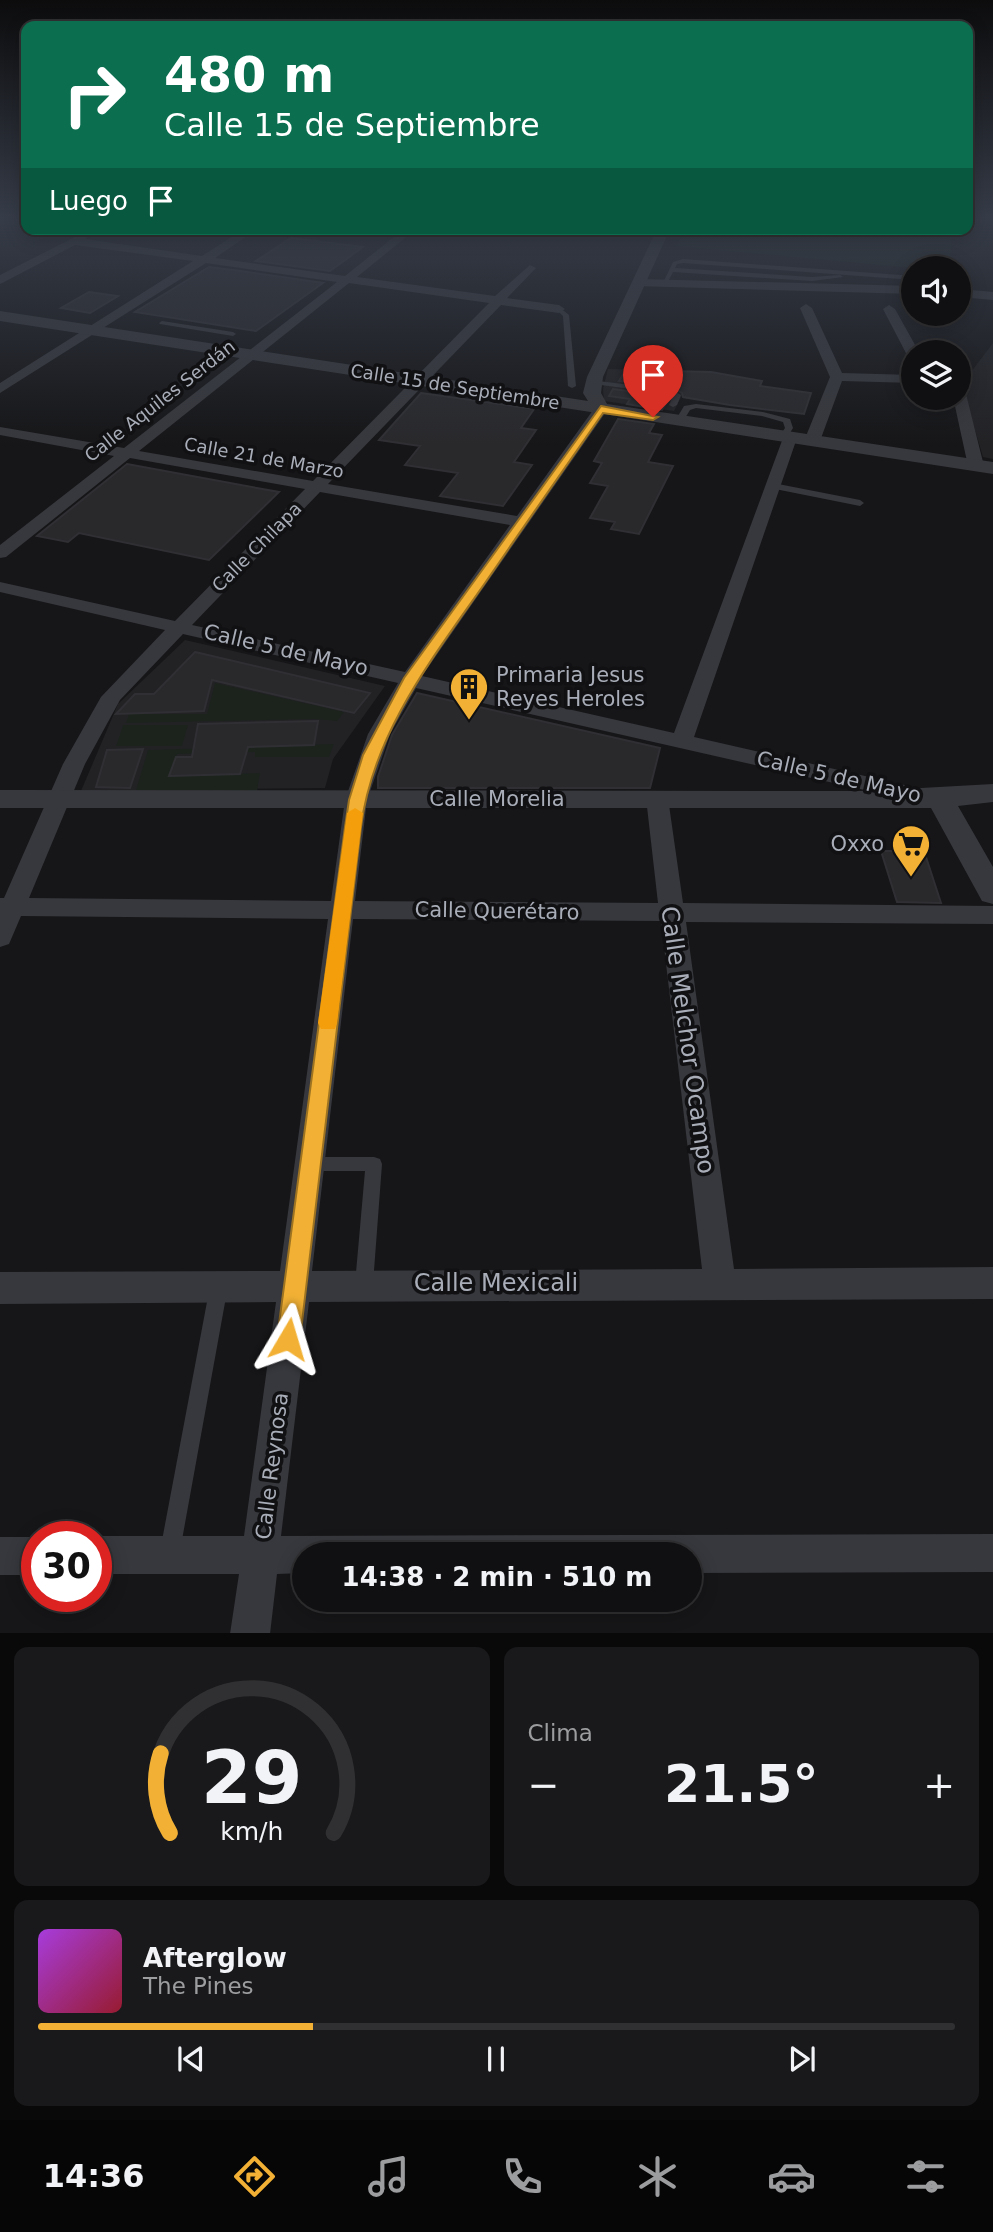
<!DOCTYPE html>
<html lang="es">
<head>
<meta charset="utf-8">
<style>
  :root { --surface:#101012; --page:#19191b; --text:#f1f3f6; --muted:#9c9d9f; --line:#303032; --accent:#f2b134 }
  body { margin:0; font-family:"DejaVu Sans",sans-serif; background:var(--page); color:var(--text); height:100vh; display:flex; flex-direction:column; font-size:26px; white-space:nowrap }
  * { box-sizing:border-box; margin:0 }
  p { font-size:23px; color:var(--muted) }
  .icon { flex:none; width:38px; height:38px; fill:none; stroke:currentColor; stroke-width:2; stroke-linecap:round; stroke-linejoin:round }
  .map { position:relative; height:1633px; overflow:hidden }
  .panel { display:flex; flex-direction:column; gap:14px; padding:14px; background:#09090a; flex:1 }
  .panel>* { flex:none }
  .hud { position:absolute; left:21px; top:21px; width:952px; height:214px; border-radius:14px; box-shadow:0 4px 18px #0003,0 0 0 2px var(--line); background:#0b6e4f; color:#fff; overflow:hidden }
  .controls { position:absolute; left:901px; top:256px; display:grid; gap:14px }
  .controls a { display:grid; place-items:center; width:70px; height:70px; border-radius:50%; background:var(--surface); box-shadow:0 4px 18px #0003,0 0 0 2px var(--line); font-size:35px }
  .speed { position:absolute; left:21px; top:1521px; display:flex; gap:14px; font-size:35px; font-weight:700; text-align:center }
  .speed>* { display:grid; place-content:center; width:91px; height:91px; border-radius:50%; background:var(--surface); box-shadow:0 4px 18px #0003,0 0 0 2px var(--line); line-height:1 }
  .speed .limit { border:10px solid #d22; background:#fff; color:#111 }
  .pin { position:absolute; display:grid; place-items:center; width:60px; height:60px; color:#fff; margin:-72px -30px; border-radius:50% 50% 50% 0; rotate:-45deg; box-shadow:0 0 7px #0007 }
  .pin .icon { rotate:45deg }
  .me { position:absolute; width:77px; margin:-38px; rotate:7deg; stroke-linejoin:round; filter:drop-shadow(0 0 5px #0008) }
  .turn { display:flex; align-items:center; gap:24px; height:147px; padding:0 28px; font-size:32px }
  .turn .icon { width:91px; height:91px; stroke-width:2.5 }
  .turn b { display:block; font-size:49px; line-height:60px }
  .then { display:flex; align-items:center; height:66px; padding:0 28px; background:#0003; gap:14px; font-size:26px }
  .big { font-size:52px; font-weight:600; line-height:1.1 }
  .panel .tile { flex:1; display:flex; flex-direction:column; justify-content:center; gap:10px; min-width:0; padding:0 24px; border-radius:14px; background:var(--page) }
  .panel .dial { align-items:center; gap:0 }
  .dial svg { height:182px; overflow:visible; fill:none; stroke:var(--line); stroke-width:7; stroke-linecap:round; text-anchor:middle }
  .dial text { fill:var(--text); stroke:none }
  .song { display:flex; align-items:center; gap:21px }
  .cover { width:84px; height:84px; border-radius:10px; background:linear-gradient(135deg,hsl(280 70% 55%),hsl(350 70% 35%)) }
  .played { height:7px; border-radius:4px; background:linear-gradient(90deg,var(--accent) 30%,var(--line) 30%) }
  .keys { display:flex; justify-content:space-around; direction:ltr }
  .heat { display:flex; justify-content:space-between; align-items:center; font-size:38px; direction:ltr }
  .panel .tiles { flex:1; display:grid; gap:14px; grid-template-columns:1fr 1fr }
  .tile:last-child { grid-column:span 2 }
  .trip { position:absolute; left:292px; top:1542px; width:410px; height:70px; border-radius:35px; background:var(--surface); box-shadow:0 4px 18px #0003,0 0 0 2px var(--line); font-weight:600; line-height:70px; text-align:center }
  .dock { display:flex; height:112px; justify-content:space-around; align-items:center; background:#060607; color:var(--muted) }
  .dock .icon { width:49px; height:49px }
  .dock .active { color:var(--accent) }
  .dock b { font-size:32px; color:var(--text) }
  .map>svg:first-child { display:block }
</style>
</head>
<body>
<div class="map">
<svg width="993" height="1634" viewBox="0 0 993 1634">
  <rect width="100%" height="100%" fill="#161618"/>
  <path fill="#222225" d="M993,343V459L983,457L959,376H968Z
    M608,369L694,371L674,411L604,401L603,389Z
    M185,640L385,686L333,759L325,788L81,791L118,704Z"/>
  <path fill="#1c231d" d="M685,229H952L950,268H913L676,246Z
    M215,683L344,712L337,721L315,719L126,723L129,714H207Z
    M123,725H188L182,746H116Z
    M334,744L329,757H255V752L177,754L170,776L260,773L257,791L136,790L148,750Z"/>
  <path fill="#29292c" stroke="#303034" stroke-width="2" d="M291,238L363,247L330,271L256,261Z
    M209,267L241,271L323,283L256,331L135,312Z
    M89,292L118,296L90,313L61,308Z
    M626,370L711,372L762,381L760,386L811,393L804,414L730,405L683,397L682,393L672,387L619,381Z
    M613,389L669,397H670L662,410L627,404L630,399L609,396Z
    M421,393L534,409L521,428L536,430L514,462L532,465L503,506L440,496L458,473L405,465L420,446L379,440Z
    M618,419L654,424L649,433L662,435L648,462L673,466L639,534L611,529L615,522L590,518L608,486L590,483L602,463L594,461Z
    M127,464L279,492L209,560L79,533L68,542L37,536Z
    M195,652L370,693L354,713L212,680L204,711L116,714L135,694H154Z
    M417,693L660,748L650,788H378V777L392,735Z
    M318,721L314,745L248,747L240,774L169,776L176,757H192L198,724Z
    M143,749L130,788L96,787L107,750Z
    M881,851H924L941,903L897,902Z"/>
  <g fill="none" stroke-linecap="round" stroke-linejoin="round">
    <path fill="#37383d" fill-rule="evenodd" d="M683,259L914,276V280L683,263L677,264L675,268L812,277L840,275L843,277L812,281L673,272L666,285H662L673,262Z
      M559,307L569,315L576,386L572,388L568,386L563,316L556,309Z
      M162,321L233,332L236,334L233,336L160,324L159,323Z
      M590,380L672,390L681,395L677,405L673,407L669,405L673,396L670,394L593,384H590Z
      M696,404L763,412L790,419L793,428L786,439H783L779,437L785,428L783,422L762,416L696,408L690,410L682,423H676L675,421L684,406Z
      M773,483L860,500L864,503L860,506L770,488L769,486Z
      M311,1157H374L380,1159L382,1164L373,1284L370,1290L364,1292L358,1290L355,1284L365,1171H311L305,1169L303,1164L305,1159Z
      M219,1278L225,1280L228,1286L180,1551L177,1558L170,1561L163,1558L160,1551L210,1286L213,1280Z"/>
    <path fill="#37383d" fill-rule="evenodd" d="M244,229H257L215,258L345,276L404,229H416L357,277L495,296L530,265L536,268L507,298L559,305L565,309L559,313L501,305L328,484L517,516L596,406L601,405L608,409L422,676L674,733L783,438L790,434L797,438L694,737L922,789L930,791L933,796L930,801L922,803L416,688L390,734L367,800L355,901L658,903L646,798L649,793H665L668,798L683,903L993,906V924L686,922L734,1269L993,1267V1299L309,1302L281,1536L993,1534V1572L690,1573V1554H304V1573L277,1574L270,1634H230L239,1574H96V1536H244L276,1302L0,1304V1272L280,1271L328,919L21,916L9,944L0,947V898H4L63,764L101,697L165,630L0,592V582L175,621L305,489L130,458L6,557L0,558V545L114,456L0,435V427L124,448L337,282L206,263L0,393V383L193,261L75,245L4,282L0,284V275L83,233L88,236L85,239L202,256ZM349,283L489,303L313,481L139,451ZM320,492L510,525L405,672L192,625ZM183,634L398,683L368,734L345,800L331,901L29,898L85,764L120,700ZM353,919L661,921L702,1269L312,1271Z
      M640,279L914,286V294L636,286L634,283Z
      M959,289L993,292V300L959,297Z
      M806,304L812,308L842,373L914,375V383L842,381L820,441L812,446L804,441L830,377L800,308Z
      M889,305L895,309L919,352H914V359L907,355L883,309Z
      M959,390L966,394L984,466L976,471L968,466L953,397H959Z
      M0,1537H37V1575H0Z"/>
    <path fill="#37383d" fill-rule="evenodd" d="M657,229H670L603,377L601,393L607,404L993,462V474L0,321V311L588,401L583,393L587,377Z
      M993,784V802L958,806L993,867V904L982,901L931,808H0V790L867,791Z"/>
  </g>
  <linearGradient id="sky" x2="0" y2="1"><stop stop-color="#0c0c0d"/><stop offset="0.49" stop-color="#363c48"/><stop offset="1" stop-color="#363c48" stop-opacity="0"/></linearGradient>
  <rect width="993" height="444" fill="url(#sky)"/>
  <path fill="#f2b134" stroke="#9d7322" stroke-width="2" d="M601,406L658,417L653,420L603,413C564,469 524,526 485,583C432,659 373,733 361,827L300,1339L297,1347L288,1351L280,1347L277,1339L345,827L349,800L363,755L404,678Z"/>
  <path fill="#f59e0b" d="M355,808L363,813L337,1023L335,1029H321L318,1023L347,813Z"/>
  <defs>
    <g id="building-pin" transform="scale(2.0125)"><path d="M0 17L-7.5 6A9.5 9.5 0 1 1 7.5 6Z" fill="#f2b134" stroke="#111113"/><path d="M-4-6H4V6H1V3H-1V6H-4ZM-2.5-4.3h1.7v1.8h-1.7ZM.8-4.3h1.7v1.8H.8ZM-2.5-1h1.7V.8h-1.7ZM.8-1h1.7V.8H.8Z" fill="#111"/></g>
    <g id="supermarket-pin" transform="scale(2.0125)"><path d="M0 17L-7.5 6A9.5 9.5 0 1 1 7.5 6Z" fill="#f2b134" stroke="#111113"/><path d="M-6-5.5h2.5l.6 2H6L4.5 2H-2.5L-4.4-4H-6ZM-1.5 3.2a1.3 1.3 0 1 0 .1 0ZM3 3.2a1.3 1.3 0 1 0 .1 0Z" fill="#111"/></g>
  </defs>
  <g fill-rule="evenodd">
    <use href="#building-pin" x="469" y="687"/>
    <use href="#supermarket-pin" x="911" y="844"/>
  </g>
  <g text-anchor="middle" stroke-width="7" stroke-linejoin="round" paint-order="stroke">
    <g font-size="18" fill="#a8adb8" stroke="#111113">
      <text transform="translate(455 387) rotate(9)" y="6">Calle 15 de Septiembre</text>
      <text transform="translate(160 401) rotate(-38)" y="6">Calle Aquiles Serdán</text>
      <text transform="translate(264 458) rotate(10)" y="6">Calle 21 de Marzo</text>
      <text transform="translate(257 547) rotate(-45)" y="6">Calle Chilapa</text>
    </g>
    <g font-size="21" fill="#a8adb8" stroke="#111113">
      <text transform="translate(286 650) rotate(13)" y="7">Calle 5 de Mayo</text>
      <text transform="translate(839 777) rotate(13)" y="7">Calle 5 de Mayo</text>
      <text x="497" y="806">Calle Morelia</text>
      <text transform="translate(497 911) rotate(1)" y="7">Calle Querétaro</text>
      <text transform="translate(272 1466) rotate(-83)" y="7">Calle Reynosa</text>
    </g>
    <g font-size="21" fill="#a8adb8" stroke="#111113" text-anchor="start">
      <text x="496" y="682">Primaria Jesus<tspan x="496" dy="24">Reyes Heroles</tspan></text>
      <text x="884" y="851" text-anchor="end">Oxxo</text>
    </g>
    <g font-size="24" fill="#a8adb8" stroke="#111113">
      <text transform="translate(688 1040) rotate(82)" y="8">Calle Melchor Ocampo</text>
      <text x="496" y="1291">Calle Mexicali</text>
    </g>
  </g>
</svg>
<div class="controls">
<a><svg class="icon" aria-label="sound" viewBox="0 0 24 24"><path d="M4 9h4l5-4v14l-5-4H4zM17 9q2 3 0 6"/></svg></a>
<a><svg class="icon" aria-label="layers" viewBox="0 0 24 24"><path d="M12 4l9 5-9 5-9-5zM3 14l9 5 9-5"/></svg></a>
</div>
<div class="speed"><div class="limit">30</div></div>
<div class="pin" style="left:653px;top:417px;background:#d93025"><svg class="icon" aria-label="arrive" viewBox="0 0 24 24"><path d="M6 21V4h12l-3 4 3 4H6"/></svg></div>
<svg class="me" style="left:288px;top:1339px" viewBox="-20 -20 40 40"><path d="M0-17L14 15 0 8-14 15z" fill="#f2b134" stroke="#fff" stroke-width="4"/></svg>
<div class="trip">14:38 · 2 min · 510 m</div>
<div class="hud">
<div class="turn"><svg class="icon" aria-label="right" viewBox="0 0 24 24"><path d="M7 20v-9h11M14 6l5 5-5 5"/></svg><div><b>480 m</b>Calle 15 de Septiembre</div></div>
<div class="then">Luego<svg class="icon" aria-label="arrive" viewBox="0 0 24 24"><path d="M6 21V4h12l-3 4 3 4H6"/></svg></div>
</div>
</div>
<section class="panel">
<div class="tiles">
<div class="tile dial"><svg viewBox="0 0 100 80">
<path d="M14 69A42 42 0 1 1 86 69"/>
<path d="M14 69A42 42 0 0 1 10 34" stroke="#f2b134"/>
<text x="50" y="56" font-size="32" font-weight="700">29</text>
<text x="50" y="72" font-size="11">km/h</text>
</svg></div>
<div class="tile"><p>Clima</p>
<div class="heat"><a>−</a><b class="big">21.5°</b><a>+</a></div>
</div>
<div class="tile">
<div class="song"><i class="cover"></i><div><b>Afterglow</b><p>The Pines</p></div></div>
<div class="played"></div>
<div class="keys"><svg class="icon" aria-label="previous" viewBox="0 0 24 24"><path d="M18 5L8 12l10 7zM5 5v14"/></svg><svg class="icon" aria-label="pause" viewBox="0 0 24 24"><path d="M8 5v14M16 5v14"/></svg><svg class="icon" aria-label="next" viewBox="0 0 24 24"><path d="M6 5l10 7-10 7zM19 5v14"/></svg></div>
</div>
</div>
</section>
<nav class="dock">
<b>14:36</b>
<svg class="icon active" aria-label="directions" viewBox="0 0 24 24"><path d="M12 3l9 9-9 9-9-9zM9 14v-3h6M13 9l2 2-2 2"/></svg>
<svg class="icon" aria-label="music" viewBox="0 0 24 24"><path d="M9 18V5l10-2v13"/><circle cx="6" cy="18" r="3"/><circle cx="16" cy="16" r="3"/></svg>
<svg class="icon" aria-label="phone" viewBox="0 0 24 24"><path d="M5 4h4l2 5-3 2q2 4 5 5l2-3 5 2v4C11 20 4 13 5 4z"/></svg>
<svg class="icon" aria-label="climate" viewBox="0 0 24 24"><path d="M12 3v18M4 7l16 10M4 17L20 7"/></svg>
<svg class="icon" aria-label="car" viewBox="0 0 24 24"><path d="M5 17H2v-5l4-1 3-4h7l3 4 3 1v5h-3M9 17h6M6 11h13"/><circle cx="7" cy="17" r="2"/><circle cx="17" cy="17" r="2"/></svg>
<svg class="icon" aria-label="filters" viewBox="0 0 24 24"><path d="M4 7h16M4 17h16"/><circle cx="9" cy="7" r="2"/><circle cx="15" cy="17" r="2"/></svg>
</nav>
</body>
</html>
